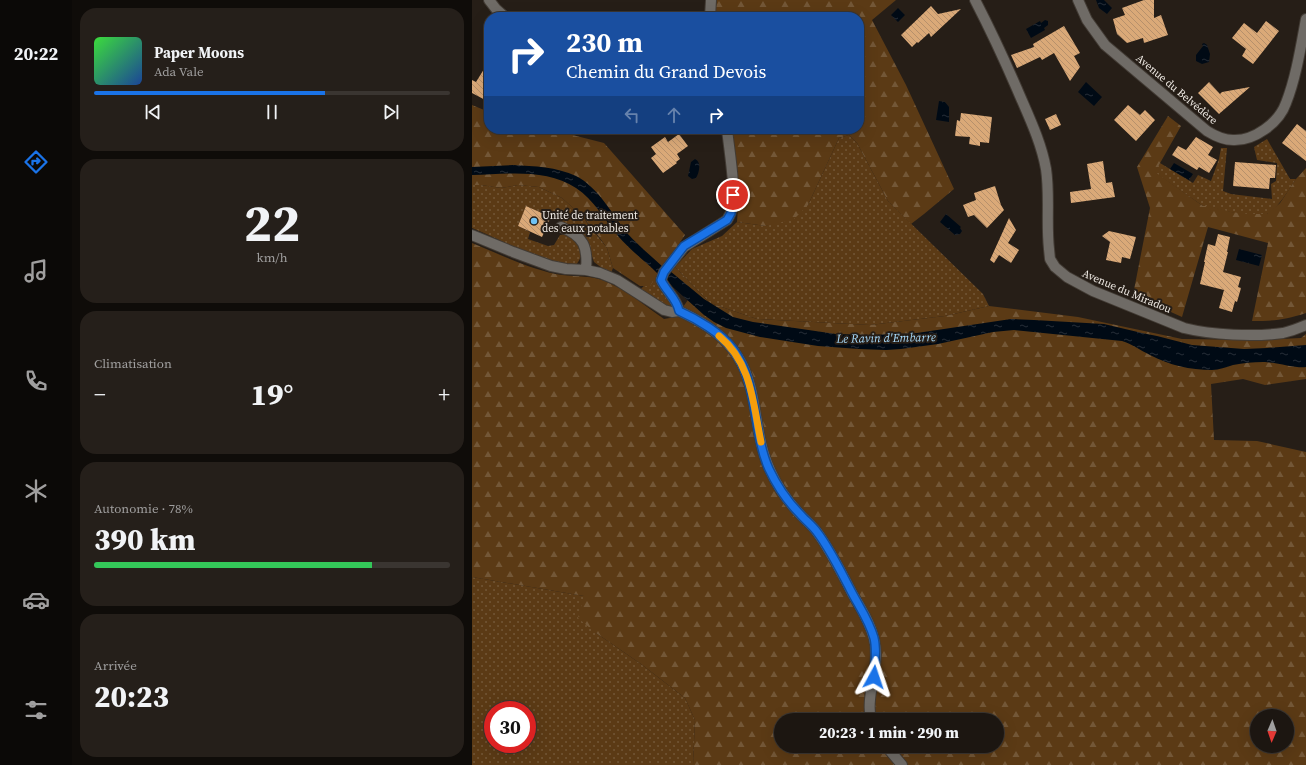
<!DOCTYPE html>
<html lang="fr">
<head>
<meta charset="utf-8">
<style>
  :root { --surface:#1c1611; --page:#251f1a; --text:#f1f3f6; --muted:#a09f9f; --line:#3a3531; --accent:#1a73e8 }
  body { margin:0; font-family:"Source Serif 4",serif; background:var(--page); color:var(--text); height:100vh; display:flex; flex-direction:column; font-size:15px; white-space:nowrap }
  * { box-sizing:border-box; margin:0 }
  p { font-size:13px; color:var(--muted) }
  .icon { flex:none; width:22px; height:22px; fill:none; stroke:currentColor; stroke-width:2; stroke-linecap:round; stroke-linejoin:round }
  .map { position:relative; flex:1; overflow:hidden }
  .side { display:flex; flex-direction:column; gap:8px; padding:8px; background:#0f0c09; width:400px }
  .side>* { flex:none }
  .guide { position:absolute; left:12px; top:12px; width:380px; height:122px; border-radius:16px; box-shadow:0 4px 16px #0002,0 0 0 1px var(--line); background:#1a4fa0; color:#fff; overflow:hidden }
  .needle { width:26px; rotate:182deg }
  .tools { position:absolute; left:778px; top:709px; display:grid; gap:8px }
  .tools a { display:grid; place-items:center; width:44px; height:44px; border-radius:50%; background:var(--surface); box-shadow:0 4px 16px #0002,0 0 0 1px var(--line); font-size:20px }
  .speed { position:absolute; left:12px; top:701px; display:flex; gap:8px; font-size:20px; font-weight:700; text-align:center }
  .speed>* { display:grid; place-content:center; width:52px; height:52px; border-radius:50%; background:var(--surface); box-shadow:0 4px 16px #0002,0 0 0 1px var(--line); line-height:1 }
  .speed .limit { border:6px solid #d22; background:#fff; color:#111 }
  .pin { position:absolute; display:grid; place-items:center; width:34px; height:34px; color:#fff; margin:-17px; border:2px solid #fff; border-radius:50%; box-shadow:0 1px 4px #0007 }
  .me { position:absolute; width:44px; margin:-22px; rotate:5deg; stroke-linejoin:round; filter:drop-shadow(0 0 3px #0008) }
  .turn { display:flex; align-items:center; gap:14px; height:84px; padding:0 16px; font-size:18px }
  .turn .icon { width:52px; height:52px; stroke-width:2.5 }
  .turn b { display:block; font-size:28px; line-height:34px }
  .lanes { display:flex; align-items:center; height:38px; padding:0 16px; background:#0003; justify-content:center; gap:20px; direction:ltr }
  .lanes .off { opacity:.35 }
  .big { font-size:30px; font-weight:800; line-height:1.1 }
  .side .widget { flex:1; display:flex; flex-direction:column; justify-content:center; gap:6px; min-width:0; padding:0 14px; border-radius:16px; background:var(--page) }
  .side .dial { align-items:center; gap:0 }
  .dial b { font-size:52px; line-height:1 }
  .song { display:flex; align-items:center; gap:12px }
  .cover { width:48px; height:48px; border-radius:6px; background:linear-gradient(135deg,hsl(120 70% 55%),hsl(220 70% 35%)) }
  .played { height:4px; border-radius:2px; background:linear-gradient(90deg,var(--accent) 65%,var(--line) 65%) }
  .keys { display:flex; justify-content:space-around; direction:ltr }
  .heat { display:flex; justify-content:space-between; align-items:center; font-size:22px; direction:ltr }
  .charge { height:6px; border-radius:3px; background:linear-gradient(90deg,#34c759 78%,var(--line) 0) }
  .trip { position:absolute; left:302px; top:713px; width:230px; height:40px; border-radius:20px; background:var(--surface); box-shadow:0 4px 16px #0002,0 0 0 1px var(--line); font-weight:800; line-height:40px; text-align:center }
  main { display:flex; flex:1; min-height:0 }
  .menu { display:flex; flex-direction:column; width:72px; justify-content:space-around; align-items:center; background:#0b0907; color:var(--muted) }
  .menu .icon { width:28px; height:28px }
  .menu .selected { color:var(--accent) }
  .menu b { font-size:18px; color:var(--text) }
  .map>svg:first-child { display:block }
</style>
</head>
<body>
<main>
<nav class="menu">
<b>20:22</b>
<svg class="icon selected" aria-label="directions" viewBox="0 0 24 24"><path d="M12 3l9 9-9 9-9-9zM9 14v-3h6M13 9l2 2-2 2"/></svg>
<svg class="icon" aria-label="music" viewBox="0 0 24 24"><path d="M9 18V5l10-2v13"/><circle cx="6" cy="18" r="3"/><circle cx="16" cy="16" r="3"/></svg>
<svg class="icon" aria-label="phone" viewBox="0 0 24 24"><path d="M5 4h4l2 5-3 2q2 4 5 5l2-3 5 2v4C11 20 4 13 5 4z"/></svg>
<svg class="icon" aria-label="climate" viewBox="0 0 24 24"><path d="M12 3v18M4 7l16 10M4 17L20 7"/></svg>
<svg class="icon" aria-label="car" viewBox="0 0 24 24"><path d="M5 17H2v-5l4-1 3-4h7l3 4 3 1v5h-3M9 17h6M6 11h13"/><circle cx="7" cy="17" r="2"/><circle cx="17" cy="17" r="2"/></svg>
<svg class="icon" aria-label="filters" viewBox="0 0 24 24"><path d="M4 7h16M4 17h16"/><circle cx="9" cy="7" r="2"/><circle cx="15" cy="17" r="2"/></svg>
</nav>
<section class="side">
<div class="widget">
<div class="song"><i class="cover"></i><div><b>Paper Moons</b><p>Ada Vale</p></div></div>
<div class="played"></div>
<div class="keys"><svg class="icon" aria-label="previous" viewBox="0 0 24 24"><path d="M18 5L8 12l10 7zM5 5v14"/></svg><svg class="icon" aria-label="pause" viewBox="0 0 24 24"><path d="M8 5v14M16 5v14"/></svg><svg class="icon" aria-label="next" viewBox="0 0 24 24"><path d="M6 5l10 7-10 7zM19 5v14"/></svg></div>
</div>
<div class="widget dial"><b>22</b><p>km/h</p></div>
<div class="widget"><p>Climatisation</p>
<div class="heat"><a>−</a><b class="big">19°</b><a>+</a></div>
</div>
<div class="widget"><p>Autonomie · 78%</p><b class="big">390 km</b><div class="charge"></div></div>
<div class="widget"><p>Arrivée</p><b class="big">20:23</b></div>
</section>
<div class="map">
<svg width="834" height="765" viewBox="0 0 834 765">
  <defs>
    <pattern id="grass-dots" width="8" height="8" patternUnits="userSpaceOnUse"><rect width="8" height="8" fill="#5b3a15"/><path d="M2 2h.1M6 6h.1" fill="none" stroke="#735737" stroke-width="1.8" stroke-linecap="round"/></pattern>
    <pattern id="forest-firs" width="22" height="20" patternUnits="userSpaceOnUse"><rect width="22" height="20" fill="#5b3a15"/><path d="M5 1l3.5 6h-7zM16 11l3.5 6h-7z" fill="#735737"/></pattern>
    <pattern id="water-ripples" width="26" height="14" patternUnits="userSpaceOnUse"><rect width="26" height="14" fill="#000a15"/><path d="M2 4q2-2 4 0t4 0M15 11q2-2 4 0t4 0" fill="none" stroke="#262e37"/></pattern>
    <pattern id="building-back-hatch" width="6" height="6" patternUnits="userSpaceOnUse"><rect width="6" height="6" fill="#daa978"/><path d="M-1 5l2 2M0 0l6 6M5-1l2 2" fill="none" stroke="#b6906b"/></pattern>
  </defs>
  <rect width="100%" height="100%" fill="#261e17"/>
  <path fill="url(#grass-dots)" fill-rule="evenodd" d="M377,135L385,143L416,201L511,294L517,306L473,316L398,325L285,319L238,303L203,267L220,249L250,236L265,222L294,226L336,205L367,138Z
    M795,139L818,179H824C818,188 805,210 795,214C789,217 764,214 758,212C748,210 740,206 731,206L682,172L688,163L721,183L726,175L739,181L747,159L749,148H755L751,191L759,194L800,199L799,184L804,181L805,163L785,160L782,147Z
    M0,185H9L29,188L46,185L67,187L90,198L109,215L135,248L141,268L139,273L130,268L122,262L114,239L102,227L54,206L46,226L58,232L56,239L76,246L82,245L88,235L96,234C107,243 115,251 104,265C93,263 82,262 71,259C46,251 24,237 0,228Z
    M186,274C182,289 195,295 201,307L197,308L184,300L169,289L180,277Z
    M0,577L112,596L124,633L169,664L213,698L223,720L221,765H0ZM21,710H55V744H21Z"/>
  <path fill="url(#forest-firs)" fill-rule="evenodd" d="M242,0H424L400,20L434,85L482,189L452,214L439,224L416,201L385,143L377,135L367,138L336,205L322,219L294,226L265,222L267,193L260,129H387V17H241Z
    M0,105L17,112V129H77L132,143L213,235L178,286H168L141,268L135,248L122,230L109,215L90,198L67,187L46,185L29,188L9,185H0Z
    M696,116L709,126L683,172L731,206H738L759,212L776,214H795L808,203L824,179L834,168V313C813,320 802,321 780,321L796,243L736,227L710,317L661,295L678,208L665,167Z
    M0,243C27,254 61,271 90,275C105,277 120,275 135,282C156,291 173,306 192,319L204,317L218,297L197,274L203,267L238,303L285,319L398,325L473,316L517,306L606,317L710,339L784,340L829,338L834,334V379L793,385L771,379L739,384L742,440L785,441L834,452V765H221L223,720L213,698L169,664L124,633L106,618L112,596L0,577ZM785,716H815V746H785ZM309,720H525V746H309Z"/>
  <path fill="url(#water-ripples)" d="M624,0H632L640,8L635,14L627,8Z
    M426,8L433,15L426,22L419,15Z
    M573,20L576,21V25L572,28L573,30L559,38L554,29L568,21L569,23Z
    M732,43L735,45L738,54L737,62L730,64L724,61V55L731,46L730,44Z
    M614,82L630,97L622,106L606,92Z
    M467,101L473,102L477,107V122L464,120Z
    M223,159C230,162 227,173 224,178L220,179L216,176L219,162Z
    M702,163L721,174L717,180L698,169Z
    M41,165C62,166 85,167 104,176C126,187 140,214 155,233C166,245 179,256 191,267L186,274C173,261 158,250 146,236C133,220 122,200 104,188C74,168 34,174 0,175V167Z
    M474,214L489,227L488,228L490,231L488,234L483,235L468,222Z
    M767,249L790,255L787,266L764,260Z
    M198,271L232,299L261,317L281,322L364,334L400,335L445,333L539,319L562,320L632,324L670,333L685,336L720,345L772,349L795,348L834,345V367C826,369 802,362 791,362C781,362 771,363 761,365C754,367 747,370 740,370C718,370 697,365 678,355C668,350 660,344 650,341L542,330L521,332L466,344L429,349L414,350L387,349L346,346L288,337L254,328L242,322L232,315L193,280Z"/>
  <path fill="url(#building-back-hatch)" d="M672,0H682V18L689,15L696,35L672,43L671,38L655,43L645,34L641,19L653,15L650,8Z
    M459,6L466,14L489,9L459,37L457,33L446,43L445,42L440,47L429,35Z
    M794,21L807,31L781,64L770,56L774,49L760,38L772,23L785,33Z
    M592,26L608,53L602,56L608,67L598,81L582,53L570,60L568,57L545,68L539,55L562,47L561,44Z
    M17,61V102L0,93V80L4,82Z
    M737,82L748,94L750,92L778,87L747,114L726,93Z
    M656,105L668,115L673,110L683,120L664,141L642,120Z
    M489,113L520,117L517,143L508,142V146L497,144L498,137L483,136L485,120L488,121Z
    M584,114L589,125L578,130L573,119Z
    M825,124L834,131V161L810,143Z
    M207,134L216,146L205,154L208,159L204,162L205,163L191,173L179,158L184,154L179,147L193,137L196,142Z
    M724,137L741,147L736,155L745,160L737,173L727,167L725,170L700,155L706,146L714,150Z
    M631,161L634,183L640,182L643,197L599,203L598,192L619,189L615,164Z
    M763,162L804,165L803,178H798L797,189L761,186Z
    M523,186L529,205L532,210L515,228L502,215L496,217L491,205L504,200L502,193Z
    M54,206L79,217L70,237L46,226Z
    M537,218L544,230L536,243L547,250L539,263L527,255L522,263L518,260Z
    M637,231L664,237L658,259L650,257L649,263L634,260L638,242L630,236Z
    M746,234L758,237L755,252H756L751,272L769,277L766,287L769,288L765,302L763,301L760,312L747,308L752,290L728,284L733,262H732L736,244L743,246Z"/>
  <g fill="none" stroke-linecap="round" stroke-linejoin="round">
    <g stroke="#423b34" stroke-width="12">
      <path id="minor" d="M17,0L24,9L33,17
        M503,0C518,29 532,59 545,89C556,115 569,141 574,169C578,195 574,222 577,249L578,259L583,267L595,277L621,291L712,328C740,335 782,337 811,333C819,331 827,328 834,325
        M606,0L615,20L633,45L735,131C743,136 751,140 761,140C782,141 807,123 814,103C824,78 829,46 834,19
        M238,17L239,0
        M89,227C112,236 116,247 114,270
        M0,235L41,252L79,266L94,269L114,270L128,273L145,280L192,310L200,312L207,311
        M207,311C229,321 253,335 266,357C287,390 281,434 298,470C305,486 314,499 326,512C332,519 340,525 345,532C359,551 369,572 380,593C388,607 398,622 402,639C409,665 393,695 399,720
        M207,311C205,299 194,291 189,280L192,272L212,247L255,220C256,218 258,215 259,212C265,193 257,150 255,129
        M414,746L430,765"/>
    </g>
    <use href="#minor" stroke="#6f6b66" stroke-width="10"/>
  </g>
  <g fill="none" stroke-linecap="round" stroke-linejoin="round">
    <g stroke="#114b97" stroke-width="10">
      <path id="route" d="M261,195L259,213L255,220L212,246L192,272L189,280C194,291 205,299 207,311C225,319 249,333 261,349C287,384 280,431 297,469C305,486 315,501 328,514C333,520 340,525 345,532C358,549 368,570 378,589C386,605 397,620 402,638C405,650 403,664 402,677"/>
    </g>
    <use href="#route" stroke="#1a73e8" stroke-width="7"/>
    <path stroke="#f59e0b" stroke-width="7" d="M247,336C280,363 281,404 289,442"/>
  </g>
  <circle fill="#6fc2f4" stroke="#261e17" stroke-width="1.5" cx="62" cy="221" r="4"/>
  <g text-anchor="middle" stroke-width="4" stroke-linejoin="round" paint-order="stroke">
    <g font-size="11" fill="#efeae4" stroke="#261e17">
      <text transform="translate(705 89) rotate(40)" y="4">Avenue du Belvédère</text>
      <text transform="translate(655 291) rotate(23)" y="4">Avenue du Miradou</text>
    </g>
    <g font-size="11" fill="#efeae4" stroke="#261e17" text-anchor="start">
      <text x="70" y="219">Unité de traitement<tspan x="70" dy="13">des eaux potables</tspan></text>
    </g>
    <g font-size="12" font-style="italic" fill="#a8dbfc" stroke="#261e17">
      <text transform="translate(414 338) rotate(-1)" y="4">Le Ravin d'Embarre</text>
    </g>
  </g>
</svg>
<div class="tools">
<a><svg class="needle" viewBox="-14 -14 28 28"><path d="M0-13l5 13h-10z" fill="#e53935"/><path d="M0 13l5-13h-10z" fill="#a09f9f"/></svg></a>
</div>
<div class="speed"><div class="limit">30</div></div>
<div class="pin" style="left:261px;top:195px;background:#d93025"><svg class="icon" aria-label="arrive" viewBox="0 0 24 24"><path d="M6 21V4h12l-3 4 3 4H6"/></svg></div>
<svg class="me" style="left:402px;top:677px" viewBox="-20 -20 40 40"><path d="M0-17L14 15 0 8-14 15z" fill="#1a73e8" stroke="#fff" stroke-width="4"/></svg>
<div class="trip">20:23 · 1 min · 290 m</div>
<div class="guide">
<div class="turn"><svg class="icon" aria-label="right" viewBox="0 0 24 24"><path d="M7 20v-9h11M14 6l5 5-5 5"/></svg><div><b>230 m</b>Chemin du Grand Devois</div></div>
<div class="lanes"><svg class="icon off" aria-label="left" viewBox="0 0 24 24"><path d="M17 20v-9H6M10 6l-5 5 5 5"/></svg><svg class="icon off" aria-label="ahead" viewBox="0 0 24 24"><path d="M12 20V5M6 11l6-6 6 6"/></svg><svg class="icon" aria-label="right" viewBox="0 0 24 24"><path d="M7 20v-9h11M14 6l5 5-5 5"/></svg></div>
</div>
</div>
</main>
</body>
</html>
